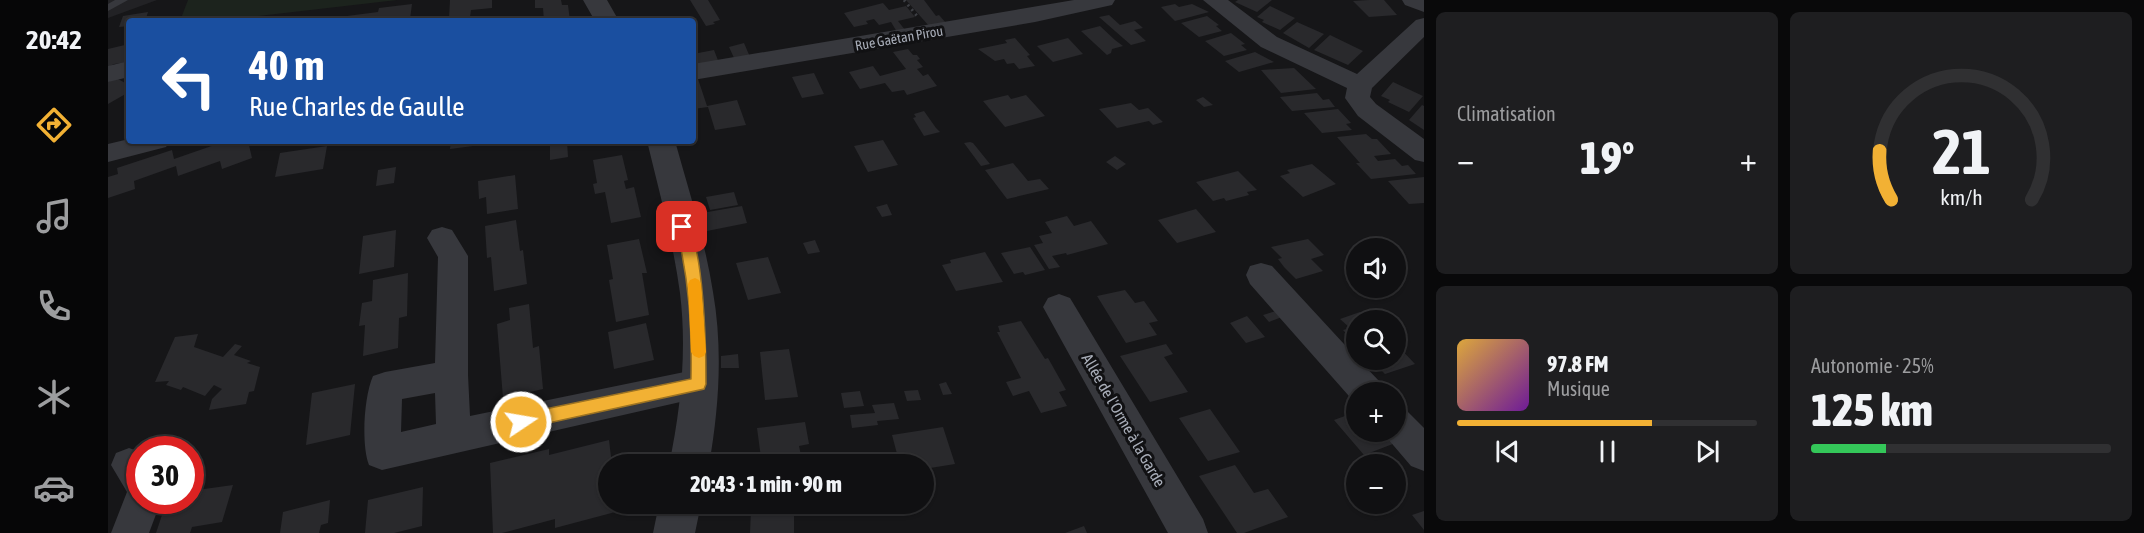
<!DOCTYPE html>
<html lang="fr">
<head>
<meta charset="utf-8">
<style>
  :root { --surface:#101012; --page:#1e1e20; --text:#f1f3f6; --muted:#9c9d9f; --line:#303032; --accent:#f2b134 }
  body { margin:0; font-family:"Asap Condensed",sans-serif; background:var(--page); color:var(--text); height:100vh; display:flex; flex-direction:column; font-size:22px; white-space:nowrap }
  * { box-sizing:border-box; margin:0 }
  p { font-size:20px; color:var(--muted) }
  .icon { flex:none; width:33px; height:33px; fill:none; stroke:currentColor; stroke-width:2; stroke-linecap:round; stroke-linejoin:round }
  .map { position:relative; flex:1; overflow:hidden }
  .drawer { display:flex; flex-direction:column; gap:12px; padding:12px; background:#09090a; width:720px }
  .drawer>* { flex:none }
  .top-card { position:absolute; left:18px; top:18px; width:570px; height:126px; border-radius:6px; box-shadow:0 2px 4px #0004,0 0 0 2px var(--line); background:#1a4fa0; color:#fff; overflow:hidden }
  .tools { position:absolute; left:1238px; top:238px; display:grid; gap:12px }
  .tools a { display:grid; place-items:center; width:60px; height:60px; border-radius:50%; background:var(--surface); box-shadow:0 2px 4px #0004,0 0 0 2px var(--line); font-size:30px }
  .speed { position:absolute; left:18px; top:436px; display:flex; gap:12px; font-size:30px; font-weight:700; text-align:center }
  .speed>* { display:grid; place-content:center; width:78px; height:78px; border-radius:50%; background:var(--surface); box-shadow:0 2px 4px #0004,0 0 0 2px var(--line); line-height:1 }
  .speed .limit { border:9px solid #d22; background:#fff; color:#111 }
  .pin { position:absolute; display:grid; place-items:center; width:51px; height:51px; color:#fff; margin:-26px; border-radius:12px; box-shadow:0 3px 9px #0006 }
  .me { position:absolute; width:66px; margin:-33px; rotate:78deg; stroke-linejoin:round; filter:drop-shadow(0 0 4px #0008) }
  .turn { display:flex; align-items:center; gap:21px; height:126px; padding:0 24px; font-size:27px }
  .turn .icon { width:78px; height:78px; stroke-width:2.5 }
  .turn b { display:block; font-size:42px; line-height:51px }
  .big { font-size:45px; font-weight:800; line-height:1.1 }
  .drawer .card { flex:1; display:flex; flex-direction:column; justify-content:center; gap:9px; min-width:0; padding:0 21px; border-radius:9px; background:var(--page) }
  .drawer .dial { align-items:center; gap:0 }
  .dial svg { height:156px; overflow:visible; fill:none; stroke:var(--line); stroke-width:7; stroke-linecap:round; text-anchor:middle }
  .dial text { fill:var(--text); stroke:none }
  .song { display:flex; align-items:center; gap:18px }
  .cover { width:72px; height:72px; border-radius:9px; background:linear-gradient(135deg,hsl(40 70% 55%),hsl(280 70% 35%)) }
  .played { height:6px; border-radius:3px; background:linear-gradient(90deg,var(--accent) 65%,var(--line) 65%) }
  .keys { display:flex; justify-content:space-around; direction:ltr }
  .heat { display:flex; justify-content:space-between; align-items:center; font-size:33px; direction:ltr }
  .charge { height:9px; border-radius:4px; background:linear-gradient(90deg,#34c759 25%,var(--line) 0) }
  .drawer .tiles { flex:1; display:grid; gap:12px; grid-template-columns:repeat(2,1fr) }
  .trip { position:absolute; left:490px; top:454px; width:336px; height:60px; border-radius:30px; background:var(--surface); box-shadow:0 2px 4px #0004,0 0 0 2px var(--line); font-weight:800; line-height:60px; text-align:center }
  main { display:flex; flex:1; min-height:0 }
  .tab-bar { display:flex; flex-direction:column; width:108px; justify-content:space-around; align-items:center; background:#060607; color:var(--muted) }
  .tab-bar .icon { width:42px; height:42px }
  .tab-bar .on { color:var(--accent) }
  .tab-bar b { font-size:27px; color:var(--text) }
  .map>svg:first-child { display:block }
</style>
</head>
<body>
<main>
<nav class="tab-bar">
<b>20:42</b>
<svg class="icon on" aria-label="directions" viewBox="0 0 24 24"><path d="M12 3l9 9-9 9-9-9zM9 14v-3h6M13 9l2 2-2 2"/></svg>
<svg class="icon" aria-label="music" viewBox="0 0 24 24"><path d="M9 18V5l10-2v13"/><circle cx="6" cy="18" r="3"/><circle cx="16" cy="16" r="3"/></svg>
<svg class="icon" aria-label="phone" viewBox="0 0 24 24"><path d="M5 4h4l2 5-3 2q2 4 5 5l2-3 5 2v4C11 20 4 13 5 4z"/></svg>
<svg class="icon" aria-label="climate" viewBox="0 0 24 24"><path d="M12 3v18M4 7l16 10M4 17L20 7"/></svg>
<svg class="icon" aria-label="car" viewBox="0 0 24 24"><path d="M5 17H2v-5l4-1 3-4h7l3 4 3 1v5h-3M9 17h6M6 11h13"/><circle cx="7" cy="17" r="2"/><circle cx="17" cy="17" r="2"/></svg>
</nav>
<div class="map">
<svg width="1316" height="533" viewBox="0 0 1316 533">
  <rect width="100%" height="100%" fill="#161618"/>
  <path fill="#222225" d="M0,0H49L0,18Z"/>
  <path fill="#1c231d" d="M80,0H289L107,21H72Z"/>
  <path fill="#29292c" d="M342,0H384V8L363,10L362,17L341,19Z
    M427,0H453L454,5H460L462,21H436L435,8H427Z
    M582,0H600L612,20L605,22L607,24L598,26Z
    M798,0H816L828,16L831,15L838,23L821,26Z
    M1130,0H1164L1149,12L1127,2Z
    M1261,0H1276L1289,15L1261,17L1245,1Z
    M775,3L781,10L798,6L807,17L790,21L797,30L789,32L783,22L771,25L766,19L758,21L760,24L746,27L736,13Z
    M304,4L302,19L238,21L239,16L270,12L271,8Z
    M1067,4L1071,7L1084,4L1101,12L1067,21L1053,7Z
    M1162,6L1187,18L1172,30L1154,22L1156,20L1149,17Z
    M40,12L37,21H21V26L11,27L15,16Z
    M1001,15L1012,25L1027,21L1035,28L1026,30L1038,41L1023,45L991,17Z
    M1099,16L1111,25L1108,26L1114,31L1091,37L1073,23Z
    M1189,22L1216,34L1201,48L1175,33Z
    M992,26L1007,40L1015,46L1004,49L1003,53L999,55L973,31Z
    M1123,33L1137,44L1133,45L1139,50L1116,56L1097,41Z
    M1222,35L1255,51L1240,65L1206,50Z
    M907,38L922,55L919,56L927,66L911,69L906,63L899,64L896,59L887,61L870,49L899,43L897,40Z
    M960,38L975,54L945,62L929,46Z
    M636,43L642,57L627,60L621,47Z
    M21,44V62L6,64L0,67V49Z
    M800,49L805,55H809L812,59L809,60L815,67L809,69L815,76L820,74L829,86L799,95L796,90L784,92L777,83L752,89L741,72L765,66L772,76L798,69L785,52Z
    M606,50L611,63L589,67L585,54Z
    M1147,52L1166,62L1131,72L1117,61Z
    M1186,68L1208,89L1173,93L1153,70Z
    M706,73L716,94L694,98L684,77Z
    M8,78L21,85V92L0,104V82Z
    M590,79L599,106L629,100L638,125L607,130L600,107L585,109V80Z
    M1285,82L1315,96L1301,112L1280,102L1282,100L1273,96Z
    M1209,93L1215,100L1221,99L1227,107L1184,111L1172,97Z
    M900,95L903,99L918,95L937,116L897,127L875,101Z
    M1095,97L1105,105L1096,107L1088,100Z
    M1023,103L1031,110L1040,108L1055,122L1045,125L1041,121L1009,128L991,109Z
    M1314,105L1316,106V130L1301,120Z
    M1230,109L1243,123L1238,124L1244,130L1214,133L1196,113Z
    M816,111L828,128L832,132L816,136L805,118L808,117L806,114Z
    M1258,134L1264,139H1269L1283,154L1266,156L1270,161L1287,159L1294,166L1300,165L1308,174L1263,179L1248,163H1252L1229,137Z
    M775,140L790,165L760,172L746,146Z
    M118,141L121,146L140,141L144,158L114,169L112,161L70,176L68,166L26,181L27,189L0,198V177L10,174L9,168L64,150L66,159Z
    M343,141H372L365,146L342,149Z
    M442,141H459L460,157L442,160Z
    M862,142L865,143L882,164L873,166L856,143Z
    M219,146L215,169L167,177L172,153Z
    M514,155L520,180L516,181L518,189L526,187L533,217L503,223L497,192L487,194L485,184L489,183L485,160Z
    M1007,156L1018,164L1009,170L998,162Z
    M905,163L920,181L932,179L941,189L899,199L877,170Z
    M1204,164L1228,184L1195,197L1172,176L1182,173L1179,170Z
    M288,167L286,183L268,186L270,170Z
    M1130,171L1149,190L1139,192L1141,195L1118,201L1116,198L1105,201L1088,182Z
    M407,175L410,209L379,214L378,197L371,199L370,181Z
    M1316,177V203L1301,204L1280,181Z
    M626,192L630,205L602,210L598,197Z
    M779,204L784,215L774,217L768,207Z
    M634,206L639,223L599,231L594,213Z
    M1088,209L1108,232L1069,243L1050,220Z
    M959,216L966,226L983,221L1000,244L959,255L958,253L944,256L952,267L941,269L926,245L935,243L931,236L944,233L937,222Z
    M408,220L412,251L415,250L419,284L386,291L383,257L379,258L377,226Z
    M288,230L286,267L251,274L255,236Z
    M531,239L539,273H534L541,315L508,322L501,280L505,279L499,245Z
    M1200,239L1216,255L1203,259L1215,271L1188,279L1176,267L1170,259L1174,258L1163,247Z
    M707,240L712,252L700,254L695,243Z
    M922,247L937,270L917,275L915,272L906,274L893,253Z
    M877,252L895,282L848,291L834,265L843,263L842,260Z
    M660,257L673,293L640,300L628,263Z
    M300,273L299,316L291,318L290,348L255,356L257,325L251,326L254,303L264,301L265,280Z
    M1017,290L1027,303L1036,301L1050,321L1041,323L1049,335L1018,343L989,296Z
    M421,304L425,348L431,346L435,389L395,398L389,324L402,320L401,308Z
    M1168,311L1174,317L1161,322L1155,315Z
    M1252,312L1260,321H1248V344L1235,330L1242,328L1232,319Z
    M1139,316L1157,337L1138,343L1122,323Z
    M913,321L937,359L940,358L958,390L951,392L959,406L933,413L921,391L905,396L898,382L913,378L889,332H892L890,326Z
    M538,323L546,360L506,369L500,332Z
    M90,334L86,347L115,357L127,344L134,346L126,355L143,361L139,363L152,367L146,391L141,392L138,404L101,410L104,399L114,389L106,385L97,396L75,387L73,390L58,385L61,381L47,382L67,337Z
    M1287,343L1307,364L1277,374L1263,360H1287Z
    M1058,344L1065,354L1056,357L1080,392L1042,402L1012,356Z
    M681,349L690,397L657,400L652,352Z
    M630,354L631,368H613V356Z
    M838,382L844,394L835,395L831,384Z
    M247,384L242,435L198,445L204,393Z
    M810,390L813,400L799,401L796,391Z
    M752,391L756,406L736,408L733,393Z
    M1248,401V432H1281L1290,442L1256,455L1226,420L1248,412L1241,404Z
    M786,403L791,419L769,421L770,425L744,428L742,415L767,413L764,405Z
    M1102,409L1132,452L1100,461L1071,418Z
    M697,422L701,444L691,446L695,465H654L649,428Z
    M835,427L847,464L816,469V465H792L784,435Z
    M501,440L504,465H501V504H510L511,511L447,528V519L394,533H385L382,463L441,449V455Z
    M1127,465L1146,493L1160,489L1180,517L1136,533H1129L1091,476Z
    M125,485L114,522L84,527L82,533H48L58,503L82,501V491Z
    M315,487L314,526L286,533H257L260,500Z
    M222,500L220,523L213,525L211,533H172L175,512Z
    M643,510H686V533H642Z
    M1316,511V530L1304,515Z
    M976,526L979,533H957Z"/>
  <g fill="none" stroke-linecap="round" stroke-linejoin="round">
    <path stroke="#3d3f44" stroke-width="3" stroke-dasharray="2 4" stroke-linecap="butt" d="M796,0L809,16"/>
    <path fill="#37383d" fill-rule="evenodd" d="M7,0H20L0,11V4Z"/>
    <path fill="#37383d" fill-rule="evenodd" d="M966,0H1007L1004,5L927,22L585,80V64Z
      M1095,0H1120L1169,37L1249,74L1308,20L1316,18V37L1264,88L1262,97L1268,104L1316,139V162L1307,160L1250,116L1237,98L1239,88L1153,47Z
      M1294,0H1316V12L1297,5Z
      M21,61V77L0,82V66Z
      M21,139V141H62L58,147L0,162V144Z
      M334,227L344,230L360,256V375L362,416L591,369L603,373L608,384L603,395L274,470L261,465C253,445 256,396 265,376L277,372L327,363L330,257L319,238L324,230ZM327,393L328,424L293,432L294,399Z
      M1153,263L1164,266L1248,357V360H1251L1272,382L1277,393H1248V404L1142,284L1138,275L1142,266Z
      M951,294L962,298L1095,519L1100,533H1060L935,307L940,298Z
      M1287,406L1299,411L1316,428V471L1303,466L1274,432H1287Z
      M21,448L32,452V501H53L41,533H3L19,492L3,465L8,453Z"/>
    <path fill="#37383d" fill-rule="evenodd" d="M475,0H499L511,21H487Z
      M539,141H567C581,191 597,241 605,292C615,349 611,408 601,465H561C573,408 579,350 572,293C565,241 551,191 539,141Z
      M551,504H593L587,533H545Z"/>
  </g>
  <path fill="#f2b134" stroke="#9d7322" stroke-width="1.5" d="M574,222C597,229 598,360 598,384L596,389L413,429L407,427L405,422L407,416L413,414L583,379C584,325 581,279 568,227Z"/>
  <path fill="#f59e0b" d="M587,278L591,280L593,284L598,352L596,356L591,358L586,356L583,352L580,284L582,280Z"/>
  <g text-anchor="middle" stroke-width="6" stroke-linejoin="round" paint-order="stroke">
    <g font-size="14" fill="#a8adb8" stroke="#111113">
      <text transform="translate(791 38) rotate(-10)" y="5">Rue Gaëtan Pirou</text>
    </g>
    <g font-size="16" fill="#a8adb8" stroke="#111113">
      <text transform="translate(1016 420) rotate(60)" y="6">Allée de l'Orme à la Garde</text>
    </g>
  </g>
</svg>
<div class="tools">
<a><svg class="icon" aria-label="sound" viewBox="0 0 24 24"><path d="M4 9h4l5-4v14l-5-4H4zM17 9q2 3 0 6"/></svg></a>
<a><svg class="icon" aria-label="search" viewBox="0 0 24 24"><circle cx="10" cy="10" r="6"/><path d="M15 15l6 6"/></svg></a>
<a>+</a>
<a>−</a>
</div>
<div class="speed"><div class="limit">30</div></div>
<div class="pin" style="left:574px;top:227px;background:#d93025"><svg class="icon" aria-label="arrive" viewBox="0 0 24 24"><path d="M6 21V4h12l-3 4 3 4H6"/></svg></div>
<svg class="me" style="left:413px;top:422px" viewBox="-20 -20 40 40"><circle r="17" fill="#f2b134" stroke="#fff" stroke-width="3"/><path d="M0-11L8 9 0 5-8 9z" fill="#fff"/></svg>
<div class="trip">20:43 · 1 min · 90 m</div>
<div class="top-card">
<div class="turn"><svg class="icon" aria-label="left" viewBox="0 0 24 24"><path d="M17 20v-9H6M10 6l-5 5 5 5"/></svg><div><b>40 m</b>Rue Charles de Gaulle</div></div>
</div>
</div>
<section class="drawer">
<div class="tiles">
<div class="card"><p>Climatisation</p>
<div class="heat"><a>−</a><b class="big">19°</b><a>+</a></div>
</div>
<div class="card dial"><svg viewBox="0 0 100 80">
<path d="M14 69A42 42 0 1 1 86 69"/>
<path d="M14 69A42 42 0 0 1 8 44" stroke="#f2b134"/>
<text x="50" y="56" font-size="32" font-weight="700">21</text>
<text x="50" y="72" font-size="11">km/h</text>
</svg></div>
<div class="card">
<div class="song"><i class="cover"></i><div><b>97.8 FM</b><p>Musique</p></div></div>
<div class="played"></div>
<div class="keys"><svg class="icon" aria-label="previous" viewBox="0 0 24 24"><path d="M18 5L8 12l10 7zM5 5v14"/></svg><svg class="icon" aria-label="pause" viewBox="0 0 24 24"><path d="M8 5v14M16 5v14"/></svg><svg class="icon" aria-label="next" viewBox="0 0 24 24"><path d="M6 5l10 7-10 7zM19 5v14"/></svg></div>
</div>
<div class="card"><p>Autonomie · 25%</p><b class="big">125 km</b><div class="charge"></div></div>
</div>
</section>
</main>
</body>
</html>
